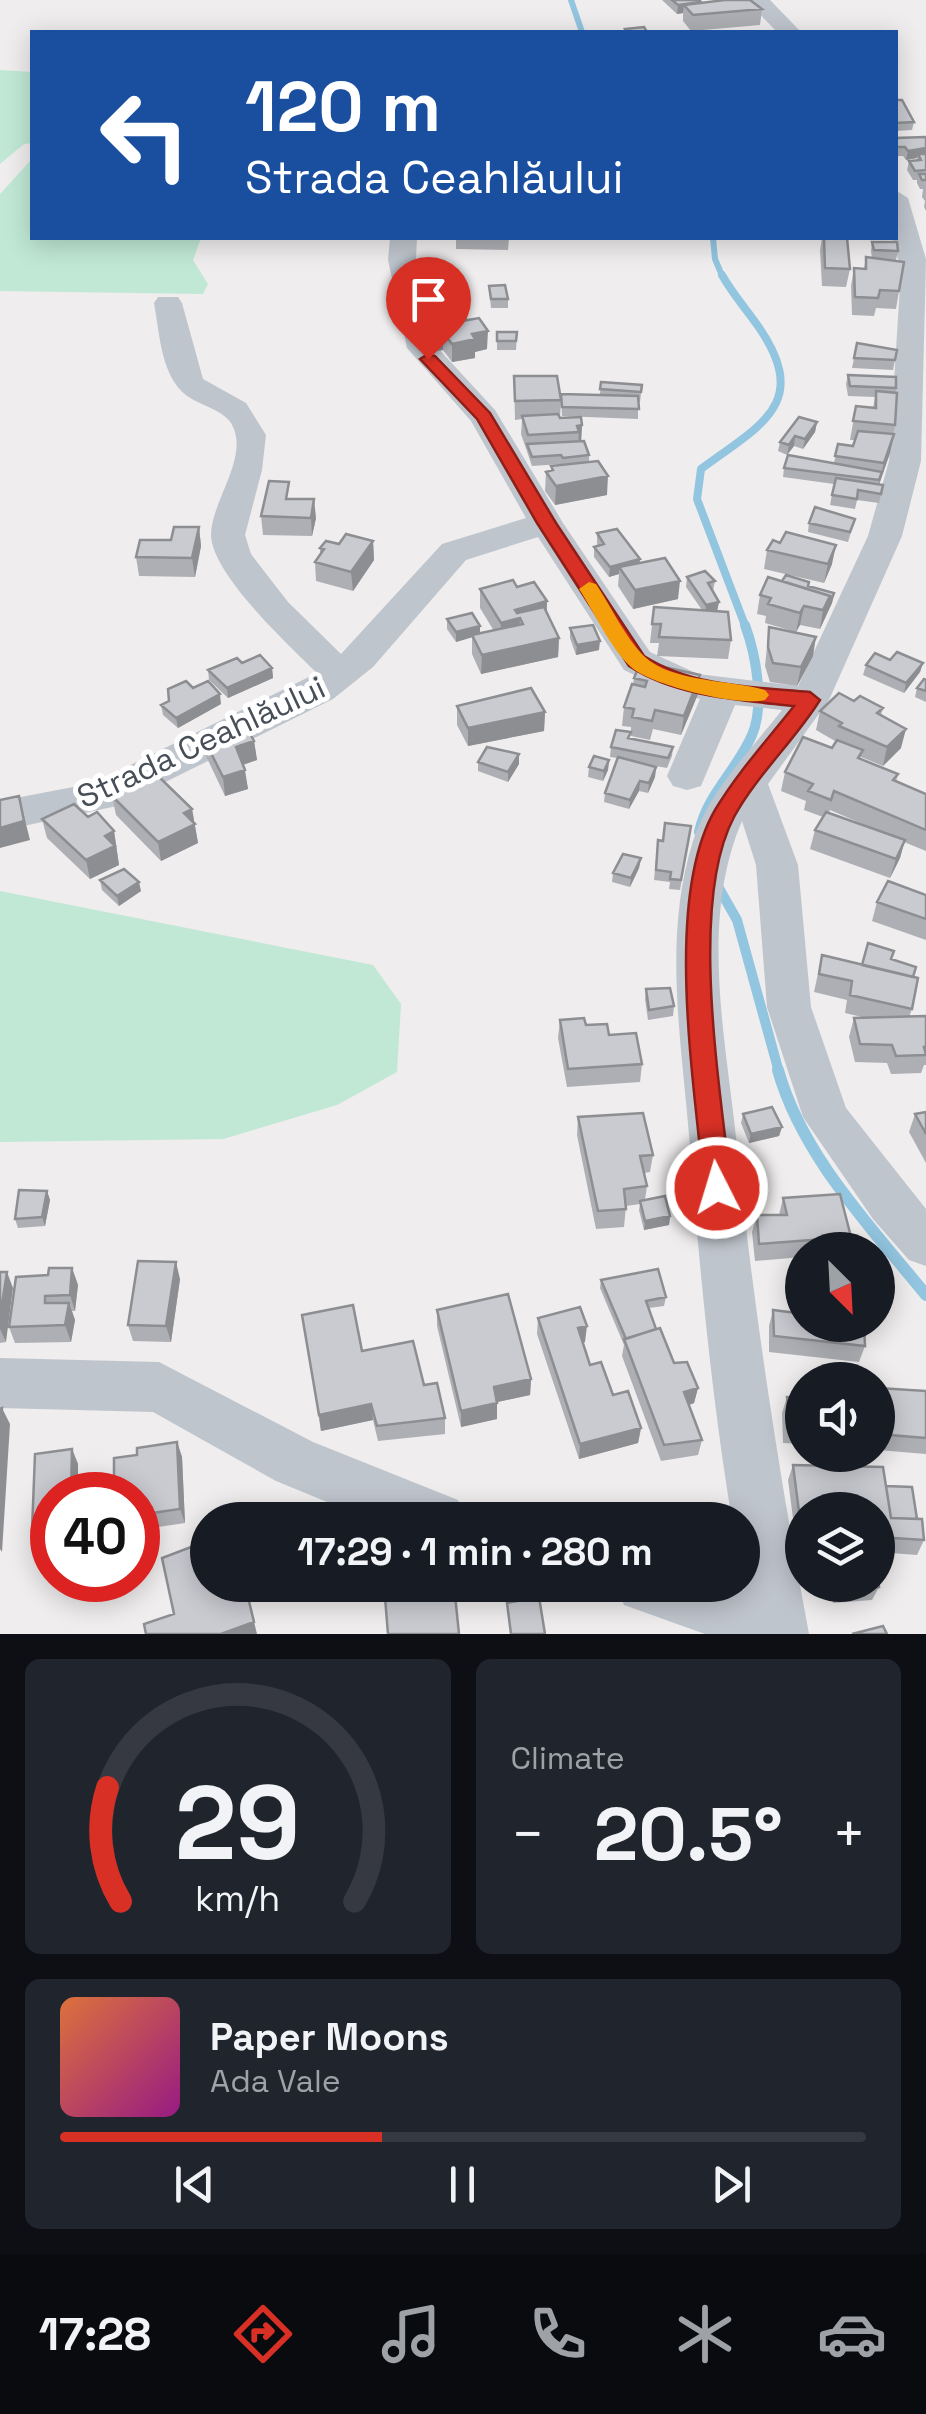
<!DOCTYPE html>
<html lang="en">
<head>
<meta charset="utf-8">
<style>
  :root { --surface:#171b24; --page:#20242c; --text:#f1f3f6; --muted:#9ea1a6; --line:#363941; --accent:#d93025 }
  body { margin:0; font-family:"Space Grotesk",sans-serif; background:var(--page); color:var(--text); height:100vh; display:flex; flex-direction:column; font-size:38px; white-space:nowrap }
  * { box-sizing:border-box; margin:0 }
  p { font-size:32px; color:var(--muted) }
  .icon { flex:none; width:55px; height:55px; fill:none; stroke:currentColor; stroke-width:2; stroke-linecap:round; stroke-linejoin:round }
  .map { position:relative; height:1634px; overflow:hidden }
  .sheet { display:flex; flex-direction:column; gap:25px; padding:25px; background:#0d0f14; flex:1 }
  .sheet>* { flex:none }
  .guide { position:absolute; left:30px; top:30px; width:868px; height:210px; border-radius:0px; box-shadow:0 5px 25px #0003; background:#1a4fa0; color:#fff; overflow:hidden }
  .needle { width:65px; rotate:156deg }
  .tools { position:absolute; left:785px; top:1232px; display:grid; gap:20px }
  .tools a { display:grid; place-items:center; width:110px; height:110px; border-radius:50%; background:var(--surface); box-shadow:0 5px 25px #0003; font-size:50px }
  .speed { position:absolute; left:30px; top:1472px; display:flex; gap:20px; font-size:50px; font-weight:700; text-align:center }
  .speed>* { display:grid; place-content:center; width:130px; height:130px; border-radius:50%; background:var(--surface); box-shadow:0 5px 25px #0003; line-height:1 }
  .speed .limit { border:15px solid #d22; background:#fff; color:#111 }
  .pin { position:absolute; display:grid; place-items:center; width:85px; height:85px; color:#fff; margin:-102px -42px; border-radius:50% 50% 50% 0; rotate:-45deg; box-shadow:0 0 10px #0007 }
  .pin .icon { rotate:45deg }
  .me { position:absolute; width:110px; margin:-55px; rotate:355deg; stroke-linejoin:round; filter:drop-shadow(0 0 8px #0008) }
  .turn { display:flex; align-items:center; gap:35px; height:210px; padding:0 50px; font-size:45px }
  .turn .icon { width:130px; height:130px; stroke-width:2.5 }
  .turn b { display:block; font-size:70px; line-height:85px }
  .big { font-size:75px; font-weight:700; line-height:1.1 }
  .sheet .tile { flex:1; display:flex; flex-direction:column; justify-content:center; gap:15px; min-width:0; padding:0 35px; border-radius:15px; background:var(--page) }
  .sheet .dial { align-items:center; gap:0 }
  .dial svg { height:260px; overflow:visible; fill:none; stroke:var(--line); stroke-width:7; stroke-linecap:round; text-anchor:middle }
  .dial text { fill:var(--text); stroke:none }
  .song { display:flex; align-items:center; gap:30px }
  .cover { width:120px; height:120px; border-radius:15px; background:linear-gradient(135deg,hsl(20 70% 55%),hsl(310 70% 35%)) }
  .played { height:10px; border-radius:5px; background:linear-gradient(90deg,var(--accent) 40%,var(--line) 40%) }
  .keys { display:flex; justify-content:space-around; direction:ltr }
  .heat { display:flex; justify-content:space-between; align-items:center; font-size:55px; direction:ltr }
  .sheet .tiles { flex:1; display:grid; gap:25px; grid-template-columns:1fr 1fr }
  .tile:last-child { grid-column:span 2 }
  .trip { position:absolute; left:190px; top:1502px; width:570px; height:100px; border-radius:50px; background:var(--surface); box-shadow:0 5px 25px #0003; font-weight:700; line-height:100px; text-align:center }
  .tabs { display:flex; height:160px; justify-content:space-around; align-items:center; background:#090b0e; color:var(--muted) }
  .tabs .icon { width:70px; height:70px }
  .tabs .active { color:var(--accent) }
  .tabs b { font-size:45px; color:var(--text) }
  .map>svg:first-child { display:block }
</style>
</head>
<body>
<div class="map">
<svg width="926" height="1634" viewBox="0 0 926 1634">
  <rect width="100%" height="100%" fill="#efeded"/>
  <path fill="#c0e8d5" d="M0,70L32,72V143L24,144L0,164Z
    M32,159V238H201L193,260L208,284L203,294L0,291V194Z
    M0,891L373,965L401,1004L397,1072L337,1105L223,1139L0,1142Z"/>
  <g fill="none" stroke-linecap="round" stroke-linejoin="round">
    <path stroke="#92c5e0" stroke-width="6" d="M571,0L582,32
      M713,238L715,259L723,278"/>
    <path stroke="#92c5e0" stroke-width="8" d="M722,275C732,293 746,309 758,326C812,404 760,425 701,469L697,499L746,628"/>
    <path stroke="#92c5e0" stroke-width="10" d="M699,832C707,794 737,770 752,735C765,705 756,655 745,625
      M716,883L737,920L779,1072"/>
    <path stroke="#92c5e0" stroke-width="12" d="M778,1070C802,1156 871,1227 926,1295"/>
    <path fill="#bfc5cd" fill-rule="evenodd" d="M746,0H770L801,32H777Z
      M895,190L908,198L926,259L921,461L902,536L829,700L768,784L798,865L811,1007L846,1108L926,1209V1266L909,1260L873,1219L803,1117L767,1007L756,865L742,821C700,919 725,1035 736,1137C753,1304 778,1469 809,1634H705L624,1605L616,1585H730L744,1590L742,1520H732C711,1393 699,1263 689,1135C681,1038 663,936 693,841C708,792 751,750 782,710L735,705L701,786L687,790L673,786L667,776L700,699L664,689L624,670L538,537L466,560L373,667L333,699L117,806L0,831V801L94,783L317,673C289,645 212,575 211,535C211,501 251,456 231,423C223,411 204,406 192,399C161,382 160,335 154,303L158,297H178L182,303L203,379L246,403L266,435L262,470L245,535L251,554L288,602L341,654L442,544L526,518L471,421L407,348L388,260L390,238H417L416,260L436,346L495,410L563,523L650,652L698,674L798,686L868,536L889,461L901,270L892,238Z
      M0,1358L159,1362L313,1442L458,1500L466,1520H371L276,1481L153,1412L0,1408Z"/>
  </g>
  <path fill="#aeafb4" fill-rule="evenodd" d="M662,0H699L701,3L762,9L760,25L691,31L683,21V13L677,14Z
    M895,100L914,122L912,130L895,131Z
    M926,137V211L924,207L925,201L922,197L923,189H920L917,183V180H913L907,170L909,161H917V158L906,160L903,156H895V138Z
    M456,238H509L508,250L456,249Z
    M822,238H847L850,269L846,287L822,286L820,250Z
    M872,242L898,251L896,260H886L899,291L896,309L876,308L874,316L852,315L851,286L854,268L864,269L866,257L872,258L871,251Z
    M489,286L508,299V308H491Z
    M424,294L467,320L487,349L475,352V358L452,362L443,350L436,351L430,344V326H433L424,312Z
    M497,332H517L516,350H497Z
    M857,343L897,350L893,370L852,368Z
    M848,375L896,388L895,425L890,453L879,485H883L879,503L857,500L855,509L830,505L834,484L783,477L784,468L834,463L838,444L853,446L855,440H850L856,406L873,408L875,397L848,396L846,384Z
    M514,376L561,400L560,418L582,425L581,441L589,455V462L607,495L555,505L545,491L546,472L551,471V466L561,464L532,466L521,434L522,419L515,420Z
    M601,382L642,385L640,402H638V419L562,416L561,394H600Z
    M817,422L815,432L803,449L794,446L787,455L778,451L780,442Z
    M261,516L316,518L312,536L263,535Z
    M855,519L848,542L808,532L809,523Z
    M199,527L201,546L195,577L139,576L136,557Z
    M597,533L640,563L678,599L633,609L618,586L619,574L609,577L594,557V547L598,546L597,543Z
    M373,541L374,560L353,591L316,581L315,562L320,554V548L339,544Z
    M780,543L832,564L824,583L764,569L767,550Z
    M687,577L715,581L713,591L719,602L717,611L731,640L728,659L657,656L659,643H650L654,607L702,610L686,587Z
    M782,581L834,593L832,603L820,629L800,625L796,632L765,623L766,616L757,614L760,595Z
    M517,587L547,601V612L559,638L558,657L481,674L472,654V637L456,642L447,629V619L480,626V634L494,631L480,608V589Z
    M769,627L813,656L797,686L770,682L765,666Z
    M570,628L599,650L576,655L570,638Z
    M242,663L272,668L273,678L228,698L209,680L208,670Z
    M923,663L920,672L904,693L863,675L866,665Z
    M634,678L698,694L681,735L653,729L650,740L631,736V727L622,726L624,707L633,684Z
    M926,680V702L915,697L917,688Z
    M193,688L221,704L178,728L163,715L161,705Z
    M854,701L883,708L881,715L901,748L883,766L861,757V759L898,774L896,782L926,794V851L904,842L900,858L890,878L810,849L815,830L823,817L804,810L806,801L781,791L785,772L832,748L835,741L816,730L820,711ZM830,810L872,828L829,813Z
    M457,706L545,712L544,731L468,746L457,725Z
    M203,737L254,741L257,760L243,765L248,789L225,796L206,756Z
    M630,738L673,747L672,756L667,768L639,763L656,767L655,777L648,793L639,791L629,809L604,802L605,793L618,758L610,757L611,747Z
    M609,760L608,770L603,781L588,777L589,767Z
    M478,762L519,764L508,782L478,771Z
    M112,796L192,809L198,843L161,861L116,815Z
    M88,817L114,831L119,865L90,879L47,838L42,819Z
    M691,826L680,890L669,889L670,882L654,880L658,840L663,841Z
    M641,858L639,868L630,887L612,882L613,873Z
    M100,880L141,891L119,906L102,890Z
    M926,895V940L872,921L877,902Z
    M822,955L862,965L891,959L913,977L912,1009L909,1017L926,1016V1065H924L921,1073L891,1074L887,1063L855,1062L849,1037L854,1018H866L845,1013L847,1000L814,992Z
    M646,989L674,1006L673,1016L648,1020L645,999Z
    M560,1020L586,1025L609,1035L642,1064L640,1082L567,1087L558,1038Z
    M926,1112V1163L909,1132L915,1114Z
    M743,1114L782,1127L779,1136L749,1143L741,1123Z
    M578,1117L653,1155L650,1172L644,1173L647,1186L645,1200L670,1216L669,1225L644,1230L639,1210L640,1204L626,1206L624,1227L596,1229L577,1135Z
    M47,1191L50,1200L45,1226L18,1228L15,1219Z
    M783,1198L851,1237L847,1250H802V1257L755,1261L752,1232L757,1215H779Z
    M72,1268L78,1285L75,1311H72L75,1320L71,1342L15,1343L9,1327L48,1275Z
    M0,1272L6,1342L0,1343Z
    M180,1279L171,1342L133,1341L128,1325Z
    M601,1280L666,1297L664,1306L649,1308L656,1329L674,1363L698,1388L694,1403L689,1405L702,1440L698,1455L661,1461L622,1356L624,1345L600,1288Z
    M797,1293L865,1346L859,1362L769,1352V1326L773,1310L792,1312Z
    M437,1310L531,1379L530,1395L497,1402V1419L461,1427L437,1326Z
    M302,1315L424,1385L445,1418V1434L378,1441L373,1420L321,1431Z
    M538,1318L585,1342L583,1343L590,1365L641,1428L638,1443L579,1459L537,1334Z
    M878,1388L926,1391V1454L878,1450Z
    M787,1397L802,1398V1444L783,1443L782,1413Z
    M177,1442L182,1457L185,1523L138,1530V1495L83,1494L94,1485L114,1476L137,1455Z
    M72,1449L78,1464V1495H52V1543L39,1545L32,1531Z
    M793,1465L886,1486L917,1519L924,1540L917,1555L878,1552V1510H802V1585H878L879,1587L872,1600L833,1603L829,1586L802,1587L788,1480Z"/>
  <path fill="#8d8e92" d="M701,2L684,5L683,13L677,14L678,5Z
    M926,148V156L918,154L917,158L906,160L908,151Z
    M467,308V326L456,329V311Z
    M488,331L487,349L475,352V358L452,362V344L472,334Z
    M443,332V350L436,351V333Z
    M817,422L815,432L803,449L805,439Z
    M582,425L581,444H578L579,432L577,426Z
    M894,434L890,453L877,490L884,463Z
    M795,436L794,446L787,455L789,445Z
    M608,476L607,495L555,505L556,486Z
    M314,499L316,518L312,536L311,518Z
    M199,527L201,546L195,577L192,558Z
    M373,541L374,560L353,591L351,572Z
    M836,545L832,564L824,583L828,564Z
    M640,559L639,569L619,567V574L609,577L610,567Z
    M680,581L678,599L633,609L635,590Z
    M834,593L832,603L820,629L823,610L830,596Z
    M547,601L546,620L520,618L519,637L501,642V623L515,610Z
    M719,602L717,611L705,615L706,605Z
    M804,606L800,625L796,632L800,613Z
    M480,626V635L456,642V632Z
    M816,637L813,656L797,686L801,667Z
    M559,638L558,657L481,674L482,655Z
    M600,641L599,650L576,655L577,645Z
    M923,663L920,672L904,693L906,683Z
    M272,668L273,678L228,698L227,688Z
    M700,675L698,694L681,735L684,716Z
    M220,694L221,704L178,728L176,718Z
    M545,712L544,731L468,746V728Z
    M906,729L901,748L883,766L887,747Z
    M254,741L257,760L239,766L236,747Z
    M519,754V764L508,782V772Z
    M609,760L608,770L603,781L604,771Z
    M656,767L655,777L648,793L649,783Z
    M245,770L248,789L225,796L223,777Z
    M640,781L639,791L629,809L630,800Z
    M19,796L30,840L0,848V828Z
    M192,809L198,843L161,861L158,842L184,813Z
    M114,831L119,865L90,879L86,860L105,836Z
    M905,840L900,858L890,878L896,859Z
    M641,858L639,868L630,887L631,878Z
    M139,882L141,891L119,906L117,896Z
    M782,1127L779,1136L749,1143L751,1134Z
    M47,1191L50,1200L45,1226L42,1217Z
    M670,1216L669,1225L644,1230L645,1221Z
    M176,1262L180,1279L171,1342L166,1326Z
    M72,1268L78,1285L75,1311L70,1295Z
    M7,1272L13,1288L6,1342L0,1329V1317Z
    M69,1303L75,1320L71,1342L65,1325Z
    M587,1326L585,1342L577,1345L578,1328Z
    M531,1379L530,1395L493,1403L494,1387Z
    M698,1388L694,1403L681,1408L684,1392Z
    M497,1403V1419L461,1427V1411Z
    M371,1404L373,1420L321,1431L319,1415Z
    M2,1408L10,1424L2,1552L0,1549V1445Z
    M641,1428L638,1443L579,1459L580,1444Z
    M177,1442L182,1457L185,1523L180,1509Z
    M72,1449L78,1464V1495H71Z
    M245,1585L257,1634H221Z"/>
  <path fill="#cacbd1" stroke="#8d8e92" stroke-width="2.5" d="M672,0H699L701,2L678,5Z
    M725,0H750L762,9L693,15L684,5Z
    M644,27L647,32H627L625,29Z
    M895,100H902L914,122L895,123Z
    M926,137V148L908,151L905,147H895V138Z
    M918,154H926V170L915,171L909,161L921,160Z
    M919,174H926V180H922Z
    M824,238H847L850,269L825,268Z
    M872,242H897L898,251L874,250Z
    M866,257L904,262L899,291L880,290L878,298L855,297L854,268L866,269Z
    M505,285L508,299H491L489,286Z
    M443,290L448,297L457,295L467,308L456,311L462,321L479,318L488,331L472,334L475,339L452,344L443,332L436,333L430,326L444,324L424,294Z
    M497,332H517L516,341H497Z
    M857,343L897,350L895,360L854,358Z
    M848,375L896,377V388L850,386Z
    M514,376H557L561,400L515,401Z
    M601,382L642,385L641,392L600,389Z
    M876,391L897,393L895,425L853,421L856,406L876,408Z
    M561,394L638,396L639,409L562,407Z
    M558,414L560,418L581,417L582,425L577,426L579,432L528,435L522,416Z
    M799,417L817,422L805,439L795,436L789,445L780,442Z
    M858,431L894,434L884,463L835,456L838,444L853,446Z
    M584,441L589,455L563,458L561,455L532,457L527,444Z
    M788,455L882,472L879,480L784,468Z
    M598,461L608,476L556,486L546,472L553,470L551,466Z
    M836,478L883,485L881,494L858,490L857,499L832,495Z
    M269,481L289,482L286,499H314L311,518L261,516Z
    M815,507L855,519L850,532L809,523Z
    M174,527H199L192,558L136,557L140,540H171Z
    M617,529L640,559L610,567L594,547L604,544L597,533Z
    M786,532L836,545L828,564L767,550L773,540L780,543Z
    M346,534L373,541L351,572L315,562L324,549L320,548L326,541L339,544Z
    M665,558L680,581L635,590L619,567Z
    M705,571L715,581L708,583L719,602L706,605L687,577Z
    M786,575L809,582L808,586L834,593L829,606L830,596L782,581Z
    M768,577L830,596L823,610L804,606L800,613L768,604L771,598L760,595Z
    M513,580L517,587L534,582L547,601L515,610L517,613L544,607L559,638L482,655L472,635L523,624L520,618L501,623L480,589Z
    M654,607L728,612L731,640L659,637L661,624H652Z
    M472,613L480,626L456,632L447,619Z
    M593,625L600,641L577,645L570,628Z
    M769,627L816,637L801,667L773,663L768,647Z
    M897,652L923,663L906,683L866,665L875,653L890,660Z
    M260,655L272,668L227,688L208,670L237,658L242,663Z
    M655,665L700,675L684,716L655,710L652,721L632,717L634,709L624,707L632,684L645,687L647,681L634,678L639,666L653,668Z
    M924,679L926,680V691L917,688Z
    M186,681L193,688L208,681L220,694L176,718L161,705L169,701L168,689Z
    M531,688L545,712L468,728L457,706Z
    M839,693L854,701L860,696L883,708L877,713L906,729L887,747L839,726L842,723L820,711Z
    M243,721L254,741L236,747L245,770L223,777L203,737Z
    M616,730L631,732L628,738L673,747L668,758L611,747Z
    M803,737L832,748L837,740L863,750L858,758L898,774L893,780L926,794V830L834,791L831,800L808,791L813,784L785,772Z
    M487,747L519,754L508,772L478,762Z
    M594,756L609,760L604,771L589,767Z
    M618,757L656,767L649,783L640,781L630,800L605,793Z
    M156,774L192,809L184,813L195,824L158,842L112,796Z
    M19,796L24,821L0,828V800Z
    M74,804L88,817L97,812L114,831L105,836L115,846L86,860L42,819Z
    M826,812L905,840L896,859L815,830Z
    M665,823L691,826L681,880L670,879L671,872L656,870L658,840L663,841Z
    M623,854L641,858L631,878L613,873Z
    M124,869L139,882L117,896L100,880Z
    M888,881L926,895V919L877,902Z
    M868,943L894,951L891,959L916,967L913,977L862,965Z
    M822,955L918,978L912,1009L850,995L852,981L819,974Z
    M670,988L674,1006L649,1010L646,989Z
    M926,1016V1047H924L926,1055L896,1056L892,1045L860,1044L854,1018Z
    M584,1018L586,1025L607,1024L609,1035L636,1033L642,1064L568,1069L560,1020Z
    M772,1107L782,1127L751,1134L743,1114Z
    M926,1112V1134L915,1114Z
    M643,1113L653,1155L640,1156L647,1186L624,1189L626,1209L598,1211L578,1117Z
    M19,1190L47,1191L42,1217L15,1219Z
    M840,1194L851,1237L759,1244L757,1215H787L783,1198Z
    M665,1196L670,1216L645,1221L640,1201Z
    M138,1261L176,1262L166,1326L128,1325Z
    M49,1268H72L70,1295L45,1296V1303H69L65,1325L9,1327L16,1277L48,1275Z
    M658,1269L666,1297L646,1301L656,1329L626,1339L601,1280Z
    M0,1272H7L0,1317Z
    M797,1293L802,1294V1325H864L865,1346L774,1336L773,1310L797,1313Z
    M508,1294L531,1379L494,1387L497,1403L461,1411L437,1310Z
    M353,1305L362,1351L413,1341L424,1385L437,1383L445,1418L377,1426L371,1404L319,1415L302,1315Z
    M580,1307L587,1326L578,1328L590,1365L601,1362L613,1395L628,1391L641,1428L580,1444L538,1318Z
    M660,1328L674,1363L687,1362L698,1388L684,1392L702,1440L664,1445L624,1339Z
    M878,1388L926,1391V1438L878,1434Z
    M787,1397L802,1398V1428L789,1427Z
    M2,1408L0,1445V1409Z
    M177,1442L180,1509L138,1515V1495H79L83,1494V1487L94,1485V1480L114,1476V1458L137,1455V1448Z
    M72,1449L71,1495H52V1528L32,1531L35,1454Z
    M793,1465L883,1467L891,1518L922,1519L924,1540L878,1537V1510H802V1535Z
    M886,1486L912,1487L917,1519L891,1518Z
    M199,1544L204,1566L208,1565V1585H245L254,1622L221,1634H146L144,1624L174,1614L162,1558Z
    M878,1575L879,1587L839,1590L838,1585H878Z
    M384,1585H454L459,1634H388Z
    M539,1597L545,1634H511L507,1603Z
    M883,1626L887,1634H852Z"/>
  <path fill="#d93025" stroke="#8d1f18" stroke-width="2.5" d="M428,354L435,356L490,413L556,523L644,656C692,687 755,687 810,692L820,700C795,740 757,775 734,817C688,904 721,1091 731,1188L727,1197L717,1200L708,1197L704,1188C695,1086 663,900 715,810C737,773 768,739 794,706C740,700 676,697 629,666L537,523L477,419L420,359Z"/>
  <path fill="#f59e0b" d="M589,582L596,584C611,606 625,638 645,657C671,682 732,680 765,690L769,695L765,700C740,707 650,685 631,667C610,648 595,613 579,589Z"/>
  <g text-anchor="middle" stroke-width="10" stroke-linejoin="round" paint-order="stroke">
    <g font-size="32" fill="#474e57" stroke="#fff">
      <text transform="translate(201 742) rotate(-25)" y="11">Strada Ceahlăului</text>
    </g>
  </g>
</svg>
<div class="tools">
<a><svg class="needle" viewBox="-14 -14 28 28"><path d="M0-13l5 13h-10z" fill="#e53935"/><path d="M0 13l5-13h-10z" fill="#9ea1a6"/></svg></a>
<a><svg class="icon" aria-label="sound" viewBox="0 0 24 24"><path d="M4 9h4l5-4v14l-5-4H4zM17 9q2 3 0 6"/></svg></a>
<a><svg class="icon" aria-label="layers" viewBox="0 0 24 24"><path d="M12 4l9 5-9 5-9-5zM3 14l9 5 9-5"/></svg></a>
</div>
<div class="speed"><div class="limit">40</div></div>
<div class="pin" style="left:428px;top:359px;background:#d93025"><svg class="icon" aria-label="arrive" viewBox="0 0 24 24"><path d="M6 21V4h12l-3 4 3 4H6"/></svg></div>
<svg class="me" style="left:717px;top:1188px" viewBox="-20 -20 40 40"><circle r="17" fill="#d93025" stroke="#fff" stroke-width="3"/><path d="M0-11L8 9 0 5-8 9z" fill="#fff"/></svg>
<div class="trip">17:29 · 1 min · 280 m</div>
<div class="guide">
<div class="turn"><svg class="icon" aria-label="left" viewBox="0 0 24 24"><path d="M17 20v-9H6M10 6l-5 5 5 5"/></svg><div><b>120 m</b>Strada Ceahlăului</div></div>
</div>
</div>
<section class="sheet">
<div class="tiles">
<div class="tile dial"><svg viewBox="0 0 100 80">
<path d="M14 69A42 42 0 1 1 86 69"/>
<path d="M14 69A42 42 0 0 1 10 34" stroke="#d93025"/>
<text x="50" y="56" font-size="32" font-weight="700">29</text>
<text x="50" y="72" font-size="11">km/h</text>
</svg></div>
<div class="tile"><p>Climate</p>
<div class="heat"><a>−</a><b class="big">20.5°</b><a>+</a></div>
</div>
<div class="tile">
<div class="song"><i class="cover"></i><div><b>Paper Moons</b><p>Ada Vale</p></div></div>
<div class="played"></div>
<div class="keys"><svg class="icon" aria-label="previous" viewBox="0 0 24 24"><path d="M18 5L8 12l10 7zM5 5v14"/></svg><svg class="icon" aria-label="pause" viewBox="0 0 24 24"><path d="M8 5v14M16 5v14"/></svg><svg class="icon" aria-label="next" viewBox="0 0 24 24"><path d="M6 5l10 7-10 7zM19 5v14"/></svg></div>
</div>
</div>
</section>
<nav class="tabs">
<b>17:28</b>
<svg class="icon active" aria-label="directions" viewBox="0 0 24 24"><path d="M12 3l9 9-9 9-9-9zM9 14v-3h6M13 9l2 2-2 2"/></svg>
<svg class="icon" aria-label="music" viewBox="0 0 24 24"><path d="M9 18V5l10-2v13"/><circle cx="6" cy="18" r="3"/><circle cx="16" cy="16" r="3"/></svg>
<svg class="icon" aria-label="phone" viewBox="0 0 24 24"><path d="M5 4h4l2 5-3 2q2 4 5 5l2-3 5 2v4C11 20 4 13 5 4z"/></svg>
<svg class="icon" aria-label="climate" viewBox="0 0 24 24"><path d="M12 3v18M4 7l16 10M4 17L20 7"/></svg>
<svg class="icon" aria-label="car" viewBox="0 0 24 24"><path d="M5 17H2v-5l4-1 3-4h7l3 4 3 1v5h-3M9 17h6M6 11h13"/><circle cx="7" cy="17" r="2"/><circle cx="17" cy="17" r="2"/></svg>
</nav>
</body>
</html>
